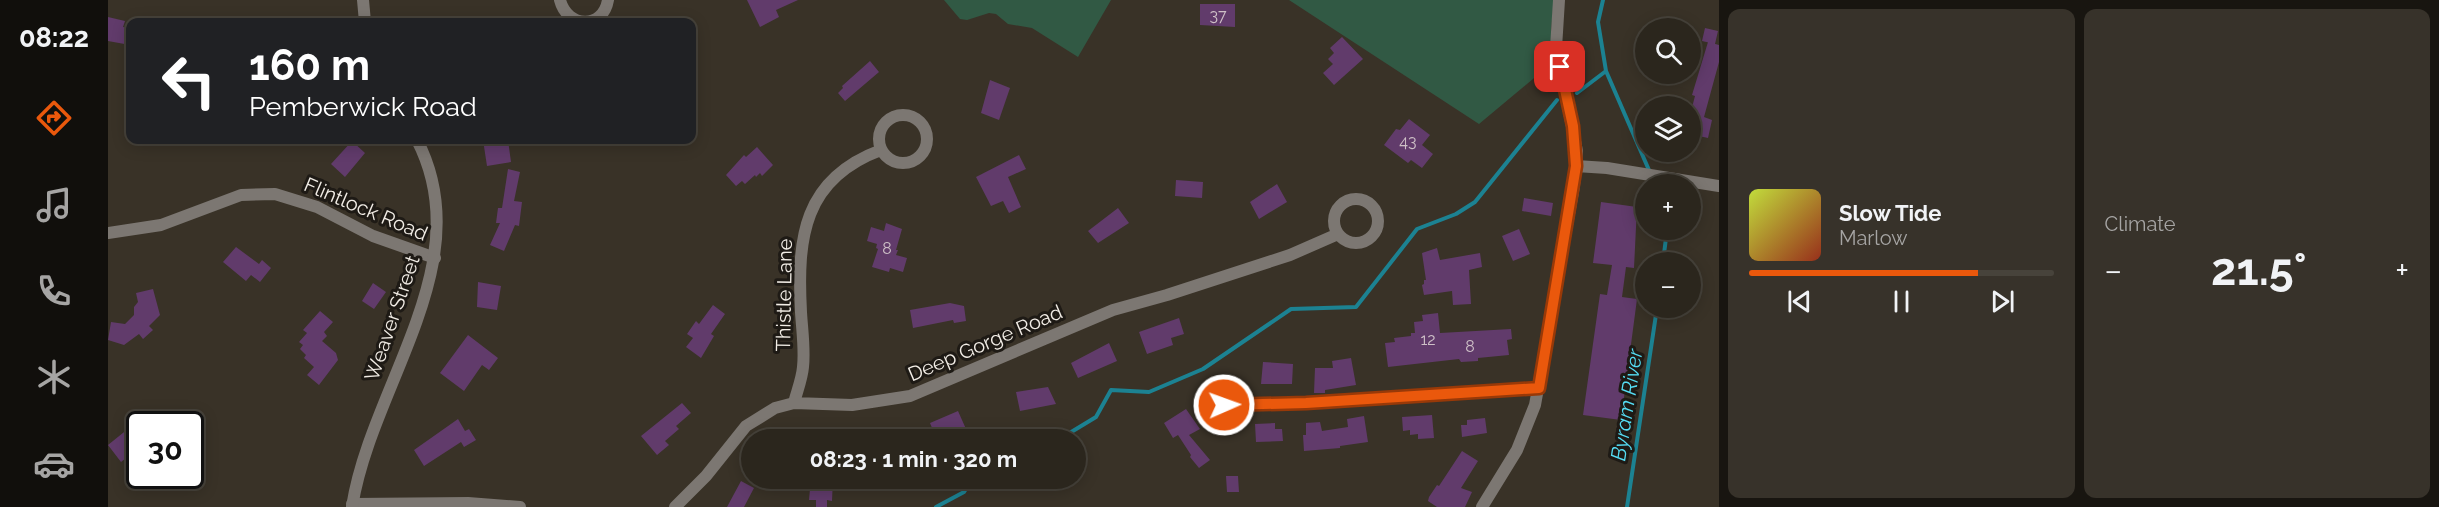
<!DOCTYPE html>
<html lang="en">
<head>
<meta charset="utf-8">
<style>
  :root { --surface:#2b261d; --page:#37322a; --text:#f1f3f6; --muted:#a6a5a4; --line:#47433b; --accent:#ea580c }
  body { margin:0; font-family:Raleway,sans-serif; background:var(--page); color:var(--text); height:100vh; display:flex; flex-direction:column; font-size:22px; white-space:nowrap }
  * { box-sizing:border-box; margin:0 }
  p { font-size:20px; color:var(--muted) }
  .icon { flex:none; width:33px; height:33px; fill:none; stroke:currentColor; stroke-width:2; stroke-linecap:round; stroke-linejoin:round }
  .map { position:relative; flex:1; overflow:hidden }
  .sheet { display:flex; flex-direction:column; gap:9px; padding:9px; background:#181510; width:720px }
  .sheet>* { flex:none }
  .banner { position:absolute; left:18px; top:18px; width:570px; height:126px; border-radius:12px; box-shadow:0 3px 15px #0003,0 0 0 2px var(--line); background:#202124; color:#fff; overflow:hidden }
  .tools { position:absolute; left:1527px; top:18px; display:grid; gap:12px }
  .tools a { display:grid; place-items:center; width:66px; height:66px; border-radius:50%; background:var(--surface); box-shadow:0 3px 15px #0003,0 0 0 2px var(--line); font-size:30px }
  .speed { position:absolute; left:18px; top:411px; display:flex; gap:12px; font-size:30px; font-weight:700; text-align:center }
  .speed>* { display:grid; place-content:center; width:78px; height:78px; border-radius:50%; background:var(--surface); box-shadow:0 3px 15px #0003,0 0 0 2px var(--line); line-height:1 }
  .speed .limit { border:3px solid #111; border-radius:9px; background:#fff; color:#111 }
  .pin { position:absolute; display:grid; place-items:center; width:51px; height:51px; color:#fff; margin:-26px; border-radius:12px; box-shadow:0 3px 9px #0006 }
  .me { position:absolute; width:66px; margin:-33px; rotate:88deg; stroke-linejoin:round; filter:drop-shadow(0 0 4px #0008) }
  .turn { display:flex; align-items:center; gap:21px; height:126px; padding:0 24px; font-size:27px }
  .turn .icon { width:78px; height:78px; stroke-width:2.5 }
  .turn b { display:block; font-size:42px; line-height:51px }
  .big { font-size:45px; font-weight:700; line-height:1.1 }
  .sheet .tile { flex:1; display:flex; flex-direction:column; justify-content:center; gap:9px; min-width:0; padding:0 21px; border-radius:12px; background:var(--page) }
  .song { display:flex; align-items:center; gap:18px }
  .cover { width:72px; height:72px; border-radius:9px; background:linear-gradient(135deg,hsl(70 70% 55%),hsl(10 70% 35%)) }
  .played { height:6px; border-radius:3px; background:linear-gradient(90deg,var(--accent) 75%,var(--line) 75%) }
  .keys { display:flex; justify-content:space-around; direction:ltr }
  .heat { display:flex; justify-content:space-between; align-items:center; font-size:33px; direction:ltr }
  .sheet .tiles { flex:1; display:grid; gap:9px; grid-template-columns:repeat(2,1fr) }
  .trip { position:absolute; left:633px; top:429px; width:345px; height:60px; border-radius:30px; background:var(--surface); box-shadow:0 3px 15px #0003,0 0 0 2px var(--line); font-weight:700; line-height:60px; text-align:center }
  main { display:flex; flex:1; min-height:0 }
  .dock { display:flex; flex-direction:column; width:108px; justify-content:space-around; align-items:center; background:#110f0c; color:var(--muted) }
  .dock .icon { width:42px; height:42px }
  .dock .on { color:var(--accent) }
  .dock b { font-size:27px; color:var(--text) }
  .map>svg:first-child { display:block }
</style>
</head>
<body>
<main>
<nav class="dock">
<b>08:22</b>
<svg class="icon on" aria-label="directions" viewBox="0 0 24 24"><path d="M12 3l9 9-9 9-9-9zM9 14v-3h6M13 9l2 2-2 2"/></svg>
<svg class="icon" aria-label="music" viewBox="0 0 24 24"><path d="M9 18V5l10-2v13"/><circle cx="6" cy="18" r="3"/><circle cx="16" cy="16" r="3"/></svg>
<svg class="icon" aria-label="phone" viewBox="0 0 24 24"><path d="M5 4h4l2 5-3 2q2 4 5 5l2-3 5 2v4C11 20 4 13 5 4z"/></svg>
<svg class="icon" aria-label="climate" viewBox="0 0 24 24"><path d="M12 3v18M4 7l16 10M4 17L20 7"/></svg>
<svg class="icon" aria-label="car" viewBox="0 0 24 24"><path d="M5 17H2v-5l4-1 3-4h7l3 4 3 1v5h-3M9 17h6M6 11h13"/><circle cx="7" cy="17" r="2"/><circle cx="17" cy="17" r="2"/></svg>
</nav>
<div class="map">
<svg width="1611" height="507" viewBox="0 0 1611 507">
  <rect width="100%" height="100%" fill="#393227"/>
  <path fill="#315944" d="M836,0H1003L970,57L924,28L900,24L888,14L881,13L859,20L852,19Z
    M1181,0H1446L1443,30L1444,63L1371,124Z"/>
  <g fill="none" stroke-linecap="round" stroke-linejoin="round">
    <path stroke="#1c8292" stroke-width="4" d="M1495,0L1490,22L1498,71L1547,184
      M1469,93L1498,71
      M1555,262L1559,230
      M950,440L988,417L1003,390L1041,392L1095,369L1183,309L1248,307L1309,229L1348,214L1367,202L1449,100
      M828,507L856,492L865,478
      M1519,507L1549,308"/>
  </g>
  <path fill="#613b6b" d="M639,0H690L668,10L671,17L652,27Z
    M1092,4H1127V27L1092,25Z
    M0,17L17,21L15,27L22,28V45L0,41Z
    M1597,28L1610,31L1607,44L1594,41Z
    M1234,37L1255,59L1226,85L1215,73L1225,64L1220,59L1226,53L1222,48Z
    M1600,42L1611,45V62L1596,117L1604,120L1600,138L1582,134V115L1587,96L1584,95Z
    M762,61L771,72L737,101L730,93L735,88L734,86Z
    M882,80L902,88L891,120L873,113Z
    M1301,119L1322,135L1314,145L1325,154L1314,168L1303,160L1300,163L1276,145L1288,129L1292,130Z
    M375,140H400L403,162L379,166Z
    M244,141L257,153L237,177L223,164Z
    M649,147L665,165L654,176L652,173L648,177L647,175L637,184L634,181L628,186L618,175L636,155L638,157Z
    M911,155L918,169L900,177L913,207L901,213L895,201L883,206L868,177Z
    M400,169L412,172L406,201L414,202L411,226L407,225L396,251L382,245L392,223H388L390,208H394Z
    M1068,180L1095,182L1094,198L1067,196Z
    M1169,184L1179,202L1151,219L1142,202Z
    M1416,198L1445,203L1443,216L1414,211Z
    M1493,202L1529,207L1526,268L1518,267L1514,297L1529,299L1513,420L1475,415L1492,294L1499,295L1504,265L1485,263Z
    M1010,208L1021,223L990,243L980,231Z
    M778,223L794,229L788,250H790L788,255L799,258L795,272L782,268L781,272L764,267L770,249L768,248L769,244L759,241L763,227L776,231Z
    M1411,229L1422,254L1405,261L1394,236Z
    M128,247L151,264L154,260L163,268L152,282L143,275L138,281L115,262Z
    M1329,248L1332,260L1372,253L1374,267L1361,270L1363,304L1345,305L1344,291L1316,295L1314,285L1316,284V280H1318L1314,253Z
    M370,282L393,286L389,310L369,307Z
    M265,283L278,292L266,309L254,301Z
    M45,289L52,315L41,326L45,330L35,339L31,334L16,345L0,340L3,322L17,324L26,315V307L30,302L28,293Z
    M842,303L856,306L858,321L846,323L845,320L805,328L802,310Z
    M605,305L617,314L603,334L606,336L593,358L578,347L585,338L579,334L588,321L591,324Z
    M212,311L225,322L216,332L219,336L214,341L228,353L230,360L211,385L199,375L206,367L196,358L198,355L192,349L195,345L191,342L199,333L195,330Z
    M1330,313L1332,333L1403,329L1404,339L1399,340L1401,355L1370,358V361L1353,362L1351,359L1280,367L1277,343L1287,342L1286,338L1303,336V333H1307L1306,322L1315,321L1314,315Z
    M1071,318L1076,334L1063,338L1065,345L1039,354L1031,332Z
    M360,335L390,358L381,370L374,365L356,391L332,373Z
    M1001,343L1009,361L970,378L963,363Z
    M1243,358L1248,385L1217,390V393H1206L1207,368H1225L1224,361Z
    M1155,362L1185,364L1184,384H1153Z
    M940,387L948,404L912,411L908,392Z
    M574,403L583,413L568,426L571,429L557,441L561,445L549,455L533,436Z
    M1078,409L1092,429L1081,435L1102,460L1091,468L1082,457L1083,455L1070,435L1065,438L1056,423Z
    M850,411L858,429L846,434L848,440H829L822,423Z
    M1324,415L1326,438L1310,439V434L1302,435V430L1295,431L1294,417Z
    M1256,416L1260,442L1232,446V448L1196,451L1195,435H1198V423L1212,422L1214,431L1240,427L1239,419Z
    M1377,418L1379,433L1354,437L1353,425H1359V420Z
    M350,419L357,431L361,429L368,440L356,447L353,442L316,466L306,450Z
    M1167,423V429H1174L1175,441L1148,442L1147,424Z
    M26,424L32,431V447L13,462L0,445Z
    M1354,451L1370,461L1353,488L1364,492L1357,507H1329L1320,501L1321,497L1329,485L1331,486Z
    M1118,476H1130L1131,492H1119Z
    M703,478H725L724,501L719,500V507H708V500H701Z
    M633,481L646,488L636,507H619Z"/>
  <g fill="none" stroke-linecap="round" stroke-linejoin="round">
    <path stroke="#7c7772" stroke-width="12" d="M452,0C459,28 495,30 500,0
      M771 139a24 24 0 1 1 48 0a24 24 0 1 1-48 0Z
      M1468,166L1499,168L1611,186
      M1226 221a22 22 0 1 1 44 0a22 22 0 1 1-44 0Z
      M0,233L53,225L133,195L167,194L209,207L265,236L327,258
      M686,403C689,391 694,379 695,367C697,349 694,330 693,312C689,238 695,179 773,150
      M1116,405L1198,403L1431,388
      M244,504L360,503L412,507
      M567,507L598,476L638,426L667,408L686,403L744,405L802,396L1005,310L1059,295L1182,255L1230,234
      M1374,507L1409,450L1427,405L1466,186L1469,151L1448,48L1451,0"/>
    <path stroke="#7c7772" stroke-width="12" d="M255,0L257,22
      M244,507C263,385 373,263 309,140"/>
  </g>
  <g fill="none" stroke-linecap="round" stroke-linejoin="round">
    <g stroke="#983908" stroke-width="15">
      <path id="route" d="M1116,405L1198,403L1431,388L1468,166L1465,126L1452,67"/>
    </g>
    <use href="#route" stroke="#ea580c" stroke-width="10"/>
  </g>
  <g text-anchor="middle" stroke-width="6" stroke-linejoin="round" paint-order="stroke">
    <g font-size="16" fill="#cec0c7">
      <text x="1110" y="21">37</text>
      <text x="1300" y="147">43</text>
      <text x="779" y="254">8</text>
      <text x="1320" y="345">12</text>
      <text x="1362" y="352">8</text>
    </g>
    <g font-size="20" fill="#f2ede6" stroke="#1e1a15">
      <text transform="translate(258 209) rotate(23)" y="7">Flintlock Road</text>
      <text transform="translate(676 295) rotate(-89)" y="7">Thistle Lane</text>
      <text transform="translate(284 318) rotate(-71)" y="7">Weaver Street</text>
      <text transform="translate(877 343) rotate(-23)" y="7">Deep Gorge Road</text>
    </g>
    <g font-size="21" font-style="italic" fill="#55ddf4" stroke="#1e1a15">
      <text transform="translate(1519 405) rotate(-81)" y="7">Byram River</text>
    </g>
  </g>
</svg>
<div class="tools">
<a><svg class="icon" aria-label="search" viewBox="0 0 24 24"><circle cx="10" cy="10" r="6"/><path d="M15 15l6 6"/></svg></a>
<a><svg class="icon" aria-label="layers" viewBox="0 0 24 24"><path d="M12 4l9 5-9 5-9-5zM3 14l9 5 9-5"/></svg></a>
<a>+</a>
<a>−</a>
</div>
<div class="speed"><div class="limit">30</div></div>
<div class="pin" style="left:1452px;top:67px;background:#d93025"><svg class="icon" aria-label="arrive" viewBox="0 0 24 24"><path d="M6 21V4h12l-3 4 3 4H6"/></svg></div>
<svg class="me" style="left:1116px;top:405px" viewBox="-20 -20 40 40"><circle r="17" fill="#ea580c" stroke="#fff" stroke-width="3"/><path d="M0-11L8 9 0 5-8 9z" fill="#fff"/></svg>
<div class="trip">08:23 · 1 min · 320 m</div>
<div class="banner">
<div class="turn"><svg class="icon" aria-label="left" viewBox="0 0 24 24"><path d="M17 20v-9H6M10 6l-5 5 5 5"/></svg><div><b>160 m</b>Pemberwick Road</div></div>
</div>
</div>
<section class="sheet">
<div class="tiles">
<div class="tile">
<div class="song"><i class="cover"></i><div><b>Slow Tide</b><p>Marlow</p></div></div>
<div class="played"></div>
<div class="keys"><svg class="icon" aria-label="previous" viewBox="0 0 24 24"><path d="M18 5L8 12l10 7zM5 5v14"/></svg><svg class="icon" aria-label="pause" viewBox="0 0 24 24"><path d="M8 5v14M16 5v14"/></svg><svg class="icon" aria-label="next" viewBox="0 0 24 24"><path d="M6 5l10 7-10 7zM19 5v14"/></svg></div>
</div>
<div class="tile"><p>Climate</p>
<div class="heat"><a>−</a><b class="big">21.5°</b><a>+</a></div>
</div>
</div>
</section>
</main>
</body>
</html>
